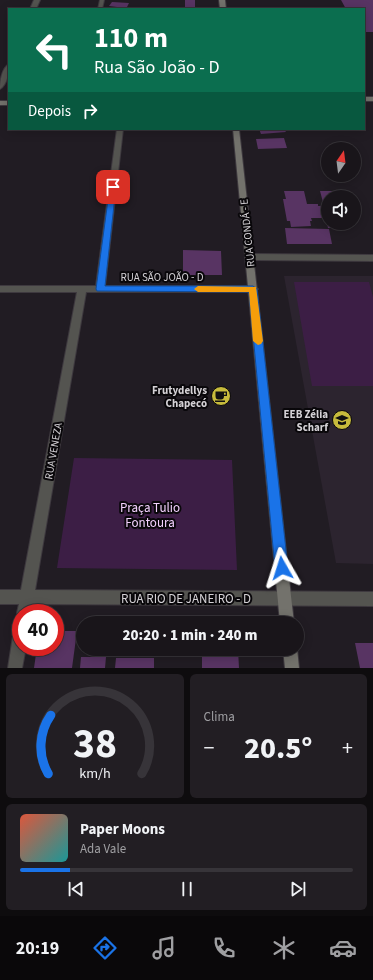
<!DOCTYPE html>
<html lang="pt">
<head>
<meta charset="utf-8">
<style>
  :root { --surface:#19151a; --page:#221e23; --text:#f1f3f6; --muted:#9f9fa2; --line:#373439; --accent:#1a73e8 }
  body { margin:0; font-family:"Source Sans 3",sans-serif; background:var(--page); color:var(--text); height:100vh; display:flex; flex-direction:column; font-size:15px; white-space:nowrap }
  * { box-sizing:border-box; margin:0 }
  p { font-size:13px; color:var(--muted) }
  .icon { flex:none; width:22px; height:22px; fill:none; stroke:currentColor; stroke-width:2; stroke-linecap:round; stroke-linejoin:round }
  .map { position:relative; height:668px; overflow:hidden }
  .side { display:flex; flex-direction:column; gap:6px; padding:6px; background:#0e0c0e; flex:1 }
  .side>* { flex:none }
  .banner { position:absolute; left:8px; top:8px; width:357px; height:122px; border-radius:0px; box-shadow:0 2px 10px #0003,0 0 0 1px var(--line); background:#0b6e4f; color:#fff; overflow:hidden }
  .needle { width:26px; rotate:14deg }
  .fabs { position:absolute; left:321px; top:142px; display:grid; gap:8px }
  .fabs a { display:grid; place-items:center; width:40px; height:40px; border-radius:50%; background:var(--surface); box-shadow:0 2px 10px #0003,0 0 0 1px var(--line); font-size:20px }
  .speed { position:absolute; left:12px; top:604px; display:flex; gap:8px; font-size:20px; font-weight:700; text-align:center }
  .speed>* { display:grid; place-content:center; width:52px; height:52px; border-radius:50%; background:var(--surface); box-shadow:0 2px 10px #0003,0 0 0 1px var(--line); line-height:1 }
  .speed .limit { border:6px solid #d22; background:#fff; color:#111 }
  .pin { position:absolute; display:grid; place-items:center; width:34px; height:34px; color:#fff; margin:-17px; border-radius:8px; box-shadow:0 2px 6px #0006 }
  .me { position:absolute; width:44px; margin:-22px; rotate:354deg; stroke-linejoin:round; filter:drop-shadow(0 0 3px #0008) }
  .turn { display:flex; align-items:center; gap:14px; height:84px; padding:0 20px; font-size:18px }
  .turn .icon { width:52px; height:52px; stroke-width:2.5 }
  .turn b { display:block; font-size:28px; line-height:34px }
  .then { display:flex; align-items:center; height:38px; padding:0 20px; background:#0003; gap:8px; font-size:15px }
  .big { font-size:30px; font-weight:800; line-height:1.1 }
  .side .card { flex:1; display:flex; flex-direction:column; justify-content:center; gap:6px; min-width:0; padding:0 14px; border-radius:6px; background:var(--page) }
  .side .dial { align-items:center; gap:0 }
  .dial svg { height:104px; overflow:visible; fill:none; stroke:var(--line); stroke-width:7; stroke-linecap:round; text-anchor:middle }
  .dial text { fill:var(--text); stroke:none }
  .song { display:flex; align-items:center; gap:12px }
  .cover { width:48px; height:48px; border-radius:6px; background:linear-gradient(135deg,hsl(10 70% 55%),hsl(180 70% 35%)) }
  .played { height:4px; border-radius:2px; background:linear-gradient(90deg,var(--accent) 15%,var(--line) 15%) }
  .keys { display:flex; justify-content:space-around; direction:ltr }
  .heat { display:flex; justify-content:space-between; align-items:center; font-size:22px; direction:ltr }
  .side .tiles { flex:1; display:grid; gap:6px; grid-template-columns:1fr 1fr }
  .card:last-child { grid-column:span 2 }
  .trip { position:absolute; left:76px; top:616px; width:228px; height:40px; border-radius:20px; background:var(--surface); box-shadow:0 2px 10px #0003,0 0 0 1px var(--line); font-weight:800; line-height:40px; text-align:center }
  .tabs { display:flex; height:64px; justify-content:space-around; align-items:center; background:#0a080a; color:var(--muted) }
  .tabs .icon { width:28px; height:28px }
  .tabs .current { color:var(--accent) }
  .tabs b { font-size:18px; color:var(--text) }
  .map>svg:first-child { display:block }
</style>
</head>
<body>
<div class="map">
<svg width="373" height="668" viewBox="0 0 373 668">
  <rect width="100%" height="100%" fill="#211c23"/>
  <path fill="#2c242f" d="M284,276H373V564L336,563Z"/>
  <path fill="#3c1e45" d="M294,282H369L373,297V386H312Z
    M74,458L232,460L237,570L57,568Z"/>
  <path fill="#583463" d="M185,0H195V7H185Z
    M341,0H373V32H364V9H346Z
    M112,2L129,3L127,7L129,8L128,9H116L117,7L109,6Z
    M259,129H284L286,132L261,134Z
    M284,138L287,148L258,149L256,139Z
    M284,191H304L307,204H318V206H324L320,191H340L342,197H328V223H349L350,228H328L326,218H311L312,221H310L311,226L291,227L290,221H287L283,199H286Z
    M285,228L329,229L332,244H287Z
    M183,250L221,251L222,275H183Z
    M55,631H77L72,668H34L37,647H55Z
    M355,643H373V668H360Z
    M202,649H238L239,668H202Z
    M81,657H106L105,668H80Z
    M116,658H154V668H115Z"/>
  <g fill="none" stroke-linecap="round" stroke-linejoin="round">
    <g stroke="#3e393f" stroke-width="2">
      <path id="lane" d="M100,0H104L102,9H98Z"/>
    </g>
    <g stroke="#3e393f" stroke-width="2">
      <path id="street" d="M34,0H40L36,9H30Z
        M9,64C9,72 7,85 0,89C0,81 2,68 9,64Z
        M117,129H123L105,286H253L258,289L253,292H86L35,590L373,592V606L33,604L31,613H21V619L17,613L19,604H0V590H21L77,292H0V286H96Z
        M249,254L373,255V261L249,260L245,257Z
        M21,623V647H26L22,668H8L14,630L16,625Z"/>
    </g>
    <g stroke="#3e393f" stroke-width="2">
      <path id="secondary" d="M219,0H225L226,9H220Z
        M364,97H373V101H364Z
        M0,101H9V105H0Z
        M233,129H239L294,623H280Z
        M297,648L299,668H285L283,649Z"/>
    </g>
    <use href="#lane" fill="#545450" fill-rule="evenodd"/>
    <use href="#street" fill="#545450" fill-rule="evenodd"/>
    <use href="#secondary" fill="#73726c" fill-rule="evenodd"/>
  </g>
  <path fill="#1a73e8" stroke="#114b97" d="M110,185H113L116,187L105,286H253L257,289L288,568L286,573L282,574L277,573L275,568L249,292L97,291L96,289Z"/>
  <path fill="#f59e0b" d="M198,286L256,287L263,341L261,344L258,345L253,341L249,292H198L194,289Z"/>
  <defs>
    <g id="cafe-disc" transform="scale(1)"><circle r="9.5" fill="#c7bb3c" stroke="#09070a"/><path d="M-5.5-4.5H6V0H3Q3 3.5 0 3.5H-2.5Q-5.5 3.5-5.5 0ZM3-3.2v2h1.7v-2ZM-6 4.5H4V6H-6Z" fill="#111"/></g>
    <g id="school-disc" transform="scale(1)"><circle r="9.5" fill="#c7bb3c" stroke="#09070a"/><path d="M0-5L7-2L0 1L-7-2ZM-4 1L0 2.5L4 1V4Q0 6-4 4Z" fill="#111"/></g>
  </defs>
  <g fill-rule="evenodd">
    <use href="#cafe-disc" x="221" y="396"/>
    <use href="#school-disc" x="342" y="420"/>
  </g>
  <g text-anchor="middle" stroke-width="4" stroke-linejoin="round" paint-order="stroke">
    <g font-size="11" fill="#d4d1d5" stroke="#09070a">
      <text transform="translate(247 233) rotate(-96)" y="4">RUA CONDÁ - E</text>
      <text x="162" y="281">RUA SÃO JOÃO - D</text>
      <text transform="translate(53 451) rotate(-80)" y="4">RUA VENEZA</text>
    </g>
    <g font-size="11" font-weight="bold" fill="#d4d1d5" stroke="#09070a" text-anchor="end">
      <text x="207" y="394">Frutydellys<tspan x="207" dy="13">Chapecó</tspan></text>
      <text x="328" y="418">EEB Zélia<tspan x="328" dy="13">Scharf</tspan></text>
    </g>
    <g font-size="13" fill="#f4d2ff" stroke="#09070a">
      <text x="150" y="512">Praça Tulio<tspan x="150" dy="15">Fontoura</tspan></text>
    </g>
    <g font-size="13" fill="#d4d1d5" stroke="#09070a">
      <text x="186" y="603">RUA RIO DE JANEIRO - D</text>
    </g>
  </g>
</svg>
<div class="fabs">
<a><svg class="needle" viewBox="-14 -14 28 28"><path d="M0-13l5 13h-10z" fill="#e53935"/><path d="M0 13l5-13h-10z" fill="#9f9fa2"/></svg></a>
<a><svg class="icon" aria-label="sound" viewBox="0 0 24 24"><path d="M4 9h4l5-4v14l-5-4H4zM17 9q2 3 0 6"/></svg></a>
</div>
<div class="speed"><div class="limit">40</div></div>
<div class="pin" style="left:113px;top:187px;background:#d93025"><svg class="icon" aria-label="arrive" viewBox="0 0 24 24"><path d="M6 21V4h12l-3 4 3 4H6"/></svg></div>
<svg class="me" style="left:282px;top:568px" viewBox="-20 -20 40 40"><path d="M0-17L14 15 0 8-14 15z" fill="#1a73e8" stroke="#fff" stroke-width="4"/></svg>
<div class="trip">20:20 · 1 min · 240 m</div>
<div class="banner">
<div class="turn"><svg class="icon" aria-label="left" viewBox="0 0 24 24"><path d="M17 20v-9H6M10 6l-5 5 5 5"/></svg><div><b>110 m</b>Rua São João - D</div></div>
<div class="then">Depois<svg class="icon" aria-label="right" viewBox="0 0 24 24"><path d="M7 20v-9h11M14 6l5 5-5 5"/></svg></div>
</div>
</div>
<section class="side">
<div class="tiles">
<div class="card dial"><svg viewBox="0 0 100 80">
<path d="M14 69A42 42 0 1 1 86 69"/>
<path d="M14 69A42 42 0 0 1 16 24" stroke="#1a73e8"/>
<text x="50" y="56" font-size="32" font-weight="700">38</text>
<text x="50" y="72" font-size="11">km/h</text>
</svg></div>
<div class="card"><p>Clima</p>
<div class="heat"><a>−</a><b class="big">20.5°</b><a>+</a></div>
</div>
<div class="card">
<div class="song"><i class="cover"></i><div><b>Paper Moons</b><p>Ada Vale</p></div></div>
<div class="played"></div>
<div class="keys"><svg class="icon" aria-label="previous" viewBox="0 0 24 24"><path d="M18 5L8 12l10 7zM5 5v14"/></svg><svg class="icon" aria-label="pause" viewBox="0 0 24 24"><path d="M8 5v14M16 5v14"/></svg><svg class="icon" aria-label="next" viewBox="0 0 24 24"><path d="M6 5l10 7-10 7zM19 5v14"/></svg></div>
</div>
</div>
</section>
<nav class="tabs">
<b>20:19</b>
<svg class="icon current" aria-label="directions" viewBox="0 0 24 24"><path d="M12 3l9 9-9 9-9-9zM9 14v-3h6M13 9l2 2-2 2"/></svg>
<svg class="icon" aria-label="music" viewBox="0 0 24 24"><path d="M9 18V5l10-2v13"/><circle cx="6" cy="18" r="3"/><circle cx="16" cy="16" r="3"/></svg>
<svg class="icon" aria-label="phone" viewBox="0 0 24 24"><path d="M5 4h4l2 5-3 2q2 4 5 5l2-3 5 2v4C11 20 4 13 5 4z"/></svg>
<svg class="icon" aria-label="climate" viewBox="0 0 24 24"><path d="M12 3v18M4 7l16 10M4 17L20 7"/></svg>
<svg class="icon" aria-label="car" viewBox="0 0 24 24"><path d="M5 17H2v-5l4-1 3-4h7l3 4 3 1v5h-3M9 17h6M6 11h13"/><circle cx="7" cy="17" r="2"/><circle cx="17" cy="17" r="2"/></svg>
</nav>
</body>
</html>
